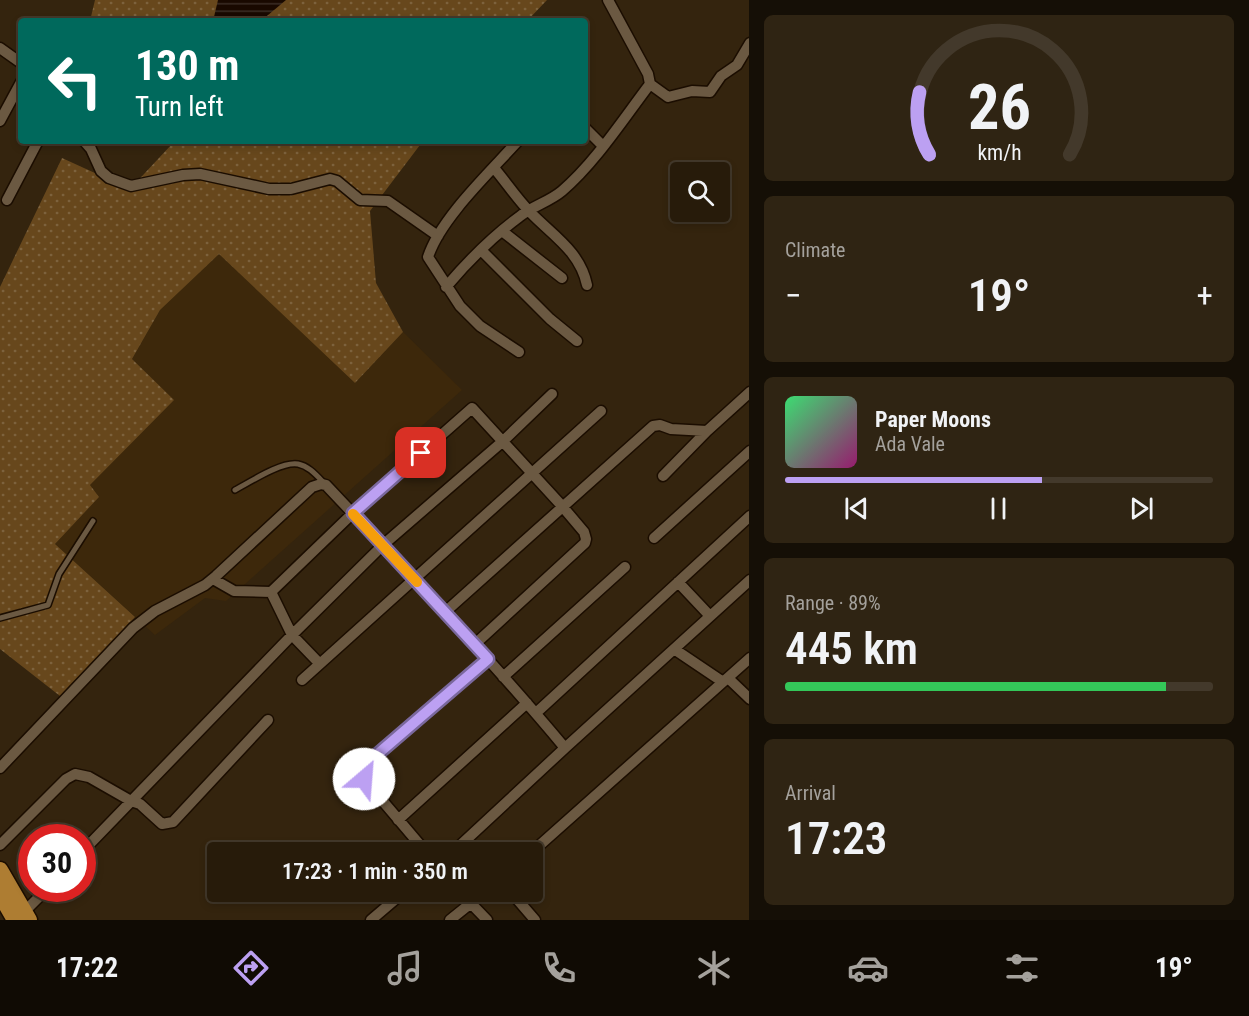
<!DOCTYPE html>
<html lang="en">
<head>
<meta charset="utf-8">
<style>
  :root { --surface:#271b0a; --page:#2f2413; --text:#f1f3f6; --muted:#a4a19c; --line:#43392b; --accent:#bca0f2 }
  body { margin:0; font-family:"Roboto Condensed",sans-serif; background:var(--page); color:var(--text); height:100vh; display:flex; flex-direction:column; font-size:22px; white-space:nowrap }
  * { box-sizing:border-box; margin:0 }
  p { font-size:20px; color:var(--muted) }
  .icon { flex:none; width:33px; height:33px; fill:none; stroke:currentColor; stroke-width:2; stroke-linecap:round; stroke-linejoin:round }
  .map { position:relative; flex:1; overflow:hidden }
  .details { display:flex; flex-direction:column; gap:15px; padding:15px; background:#150f06; width:500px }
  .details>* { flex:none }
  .guide { position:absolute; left:18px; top:18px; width:570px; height:126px; border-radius:6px; box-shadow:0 3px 9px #0003,0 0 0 2px var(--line); background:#00695c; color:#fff; overflow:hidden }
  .fabs { position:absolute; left:670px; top:162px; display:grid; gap:12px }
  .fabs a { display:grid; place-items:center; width:60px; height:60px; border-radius:6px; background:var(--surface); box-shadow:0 3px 9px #0003,0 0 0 2px var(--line); font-size:30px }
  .speed { position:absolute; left:18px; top:824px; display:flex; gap:12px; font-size:30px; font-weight:700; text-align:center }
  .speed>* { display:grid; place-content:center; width:78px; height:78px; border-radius:50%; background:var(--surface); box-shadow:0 3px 9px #0003,0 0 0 2px var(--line); line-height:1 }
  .speed .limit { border:9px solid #d22; background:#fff; color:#111 }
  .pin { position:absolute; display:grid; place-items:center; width:51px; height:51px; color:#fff; margin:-26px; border-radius:12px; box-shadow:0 3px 9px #0006 }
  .me { position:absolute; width:66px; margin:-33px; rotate:27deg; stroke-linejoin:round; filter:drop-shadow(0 0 4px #0008) }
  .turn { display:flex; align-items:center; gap:21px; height:126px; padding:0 18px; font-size:27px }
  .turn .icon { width:78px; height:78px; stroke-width:2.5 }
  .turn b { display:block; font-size:42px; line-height:51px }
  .big { font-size:45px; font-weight:600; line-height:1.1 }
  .details .tile { flex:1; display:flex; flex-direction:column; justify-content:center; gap:9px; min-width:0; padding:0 21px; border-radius:9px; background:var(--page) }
  .details .dial { align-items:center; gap:0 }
  .dial svg { height:156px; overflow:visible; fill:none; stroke:var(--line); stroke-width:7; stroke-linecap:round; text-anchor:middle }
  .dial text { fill:var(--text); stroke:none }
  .song { display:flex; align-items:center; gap:18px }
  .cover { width:72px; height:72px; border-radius:9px; background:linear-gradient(135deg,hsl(140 70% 55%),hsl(320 70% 35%)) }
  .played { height:6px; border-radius:3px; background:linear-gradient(90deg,var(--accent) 60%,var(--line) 60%) }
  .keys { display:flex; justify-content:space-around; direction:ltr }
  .heat { display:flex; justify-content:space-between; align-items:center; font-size:33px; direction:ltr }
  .charge { height:9px; border-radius:4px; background:linear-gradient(90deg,#34c759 89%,var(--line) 0) }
  .trip { position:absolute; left:207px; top:842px; width:336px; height:60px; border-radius:6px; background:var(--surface); box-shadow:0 3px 9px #0003,0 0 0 2px var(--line); font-weight:600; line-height:60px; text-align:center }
  .tab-bar { display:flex; height:96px; justify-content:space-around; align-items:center; background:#100b04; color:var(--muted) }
  .tab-bar .icon { width:42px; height:42px }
  .tab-bar .on { color:var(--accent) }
  .tab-bar b { font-size:27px; color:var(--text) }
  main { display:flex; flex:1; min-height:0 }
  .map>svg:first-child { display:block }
</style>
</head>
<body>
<main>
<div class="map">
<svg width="750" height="920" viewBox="0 0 750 920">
  <defs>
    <pattern id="grass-dots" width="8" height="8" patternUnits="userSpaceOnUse" patternTransform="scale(1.5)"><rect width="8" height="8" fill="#67471c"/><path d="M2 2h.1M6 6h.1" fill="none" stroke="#7d623d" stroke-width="1.8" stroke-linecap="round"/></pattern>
    <pattern id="water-rules" width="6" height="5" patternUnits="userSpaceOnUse" patternTransform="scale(1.5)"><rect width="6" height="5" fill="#190900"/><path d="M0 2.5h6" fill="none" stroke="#3b2d25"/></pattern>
  </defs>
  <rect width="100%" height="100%" fill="#34240e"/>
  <path fill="#3d280b" d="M219,253L355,383L403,332L462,390L226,601L205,598L155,635L55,544L99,497L90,485L173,400L132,359L160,310Z"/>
  <path fill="url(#grass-dots)" d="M95,0H547L527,21H90Z
    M170,141H423L370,211L376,283L403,332L355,383L219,254L160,310L132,359L174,400L90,485L99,497L55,544L135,617L60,696L0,649V287L62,158L130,189L172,144Z"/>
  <path fill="url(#water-rules)" d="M218,0H286L261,21H213Z"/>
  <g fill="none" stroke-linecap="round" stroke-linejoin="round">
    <g stroke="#1b0d00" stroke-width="8">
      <path id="service" d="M235,490C250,482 282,461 298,464C309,466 317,476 325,484
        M0,618L48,605L59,574L93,521"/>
    </g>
    <g stroke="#1b0d00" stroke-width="13">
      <path id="minor" d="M0,48L21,63
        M650,84L668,97L692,91L710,92L721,76L737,65L750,43
        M0,121L21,82
        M585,128L603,146
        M84,141L91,149L101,171L109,178L131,186L183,175L200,174L269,189H291L330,179L337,181L360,200L388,201L438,236
        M518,141C490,172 440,219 428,257L460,306L480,326L519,352
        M494,168C506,182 517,199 530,212C552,235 580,251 587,285
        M7,200L38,141
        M502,231L562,278
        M481,250L550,319L577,341
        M446,287C468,261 492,237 519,217C532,206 549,202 562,191C595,163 624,118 650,84L648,74L608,0
        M663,476L707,431L750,392
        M654,538L750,451
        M213,579L234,591L271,592L353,513L472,408L562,506L584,532L586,539L585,543L474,645
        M678,582L710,616
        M271,592L292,635L319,663
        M444,613L653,426L660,425L671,429L707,431
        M674,649L723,682
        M503,677L625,567
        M728,678L750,699
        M302,680L601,411
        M536,713L750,516
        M565,748L750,580
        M0,768L133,628L155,611L205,585L216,576L312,487L321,484L326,485C407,571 489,657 565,748L453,852
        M398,820L527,703
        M0,845L66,779L75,774L89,777L131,801L140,804L162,824L173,822L268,720
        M82,852L292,635L383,545L502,442L552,394
        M426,852L364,779L362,771L366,764L488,659
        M532,852L750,658
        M459,891L487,920
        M510,891L535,920
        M24,912L48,888
        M371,920L405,891
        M450,920L486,891"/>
    </g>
    <g stroke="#1b0d00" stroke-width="19">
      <path id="primary" d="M0,870L29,920
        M0,894L15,920"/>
    </g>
    <use href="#service" stroke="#6b5942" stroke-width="5"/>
    <use href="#minor" stroke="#6b5942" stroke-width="10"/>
    <use href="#primary" stroke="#ae7d32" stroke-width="16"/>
  </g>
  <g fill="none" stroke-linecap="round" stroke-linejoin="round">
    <g stroke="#7a689d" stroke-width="15">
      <path id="route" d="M364,779L362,771L366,764L488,659L353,513L421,453"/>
    </g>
    <use href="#route" stroke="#bca0f2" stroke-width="10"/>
    <path stroke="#f59e0b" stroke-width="10" d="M353,514L417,582"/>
  </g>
</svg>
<div class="fabs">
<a><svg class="icon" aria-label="search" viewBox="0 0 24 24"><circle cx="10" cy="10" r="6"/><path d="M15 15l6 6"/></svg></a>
</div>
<div class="speed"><div class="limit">30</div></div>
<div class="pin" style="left:421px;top:453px;background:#d93025"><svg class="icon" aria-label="arrive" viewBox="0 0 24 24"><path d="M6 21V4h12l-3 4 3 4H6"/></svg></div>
<svg class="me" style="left:364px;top:779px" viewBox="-20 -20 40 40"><circle r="19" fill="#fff"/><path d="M0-13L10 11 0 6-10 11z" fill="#bca0f2"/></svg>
<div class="trip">17:23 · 1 min · 350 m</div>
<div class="guide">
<div class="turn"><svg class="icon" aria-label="left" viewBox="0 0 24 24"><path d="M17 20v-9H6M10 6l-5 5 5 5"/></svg><div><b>130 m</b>Turn left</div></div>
</div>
</div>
<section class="details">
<div class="tile dial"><svg viewBox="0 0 100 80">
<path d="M14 69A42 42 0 1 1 86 69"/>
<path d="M14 69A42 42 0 0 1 9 37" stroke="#bca0f2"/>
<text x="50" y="56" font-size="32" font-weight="700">26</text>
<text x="50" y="72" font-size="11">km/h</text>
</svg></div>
<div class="tile"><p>Climate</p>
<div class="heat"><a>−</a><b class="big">19°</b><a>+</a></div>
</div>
<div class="tile">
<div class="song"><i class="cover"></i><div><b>Paper Moons</b><p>Ada Vale</p></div></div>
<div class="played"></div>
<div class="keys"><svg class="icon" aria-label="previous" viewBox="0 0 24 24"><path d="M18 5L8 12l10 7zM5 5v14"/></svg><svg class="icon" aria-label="pause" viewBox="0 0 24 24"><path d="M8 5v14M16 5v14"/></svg><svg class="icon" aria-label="next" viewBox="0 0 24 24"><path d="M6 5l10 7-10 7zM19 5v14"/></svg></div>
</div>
<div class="tile"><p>Range · 89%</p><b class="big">445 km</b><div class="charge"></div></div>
<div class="tile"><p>Arrival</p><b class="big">17:23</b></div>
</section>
</main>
<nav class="tab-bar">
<b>17:22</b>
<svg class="icon on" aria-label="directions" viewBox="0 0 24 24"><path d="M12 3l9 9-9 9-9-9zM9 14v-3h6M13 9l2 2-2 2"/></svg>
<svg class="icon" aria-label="music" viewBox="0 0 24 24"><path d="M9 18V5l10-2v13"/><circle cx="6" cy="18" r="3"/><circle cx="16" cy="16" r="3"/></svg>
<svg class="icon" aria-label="phone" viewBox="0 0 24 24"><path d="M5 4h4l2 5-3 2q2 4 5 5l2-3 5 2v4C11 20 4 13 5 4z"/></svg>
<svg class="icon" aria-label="climate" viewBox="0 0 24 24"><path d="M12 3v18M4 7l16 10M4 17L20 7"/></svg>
<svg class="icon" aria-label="car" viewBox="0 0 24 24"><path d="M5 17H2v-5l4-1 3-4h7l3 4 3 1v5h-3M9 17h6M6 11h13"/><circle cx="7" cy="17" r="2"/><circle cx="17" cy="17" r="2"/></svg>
<svg class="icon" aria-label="filters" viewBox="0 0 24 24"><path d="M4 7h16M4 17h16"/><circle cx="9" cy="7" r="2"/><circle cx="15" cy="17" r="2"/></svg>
<b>19°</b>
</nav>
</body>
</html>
